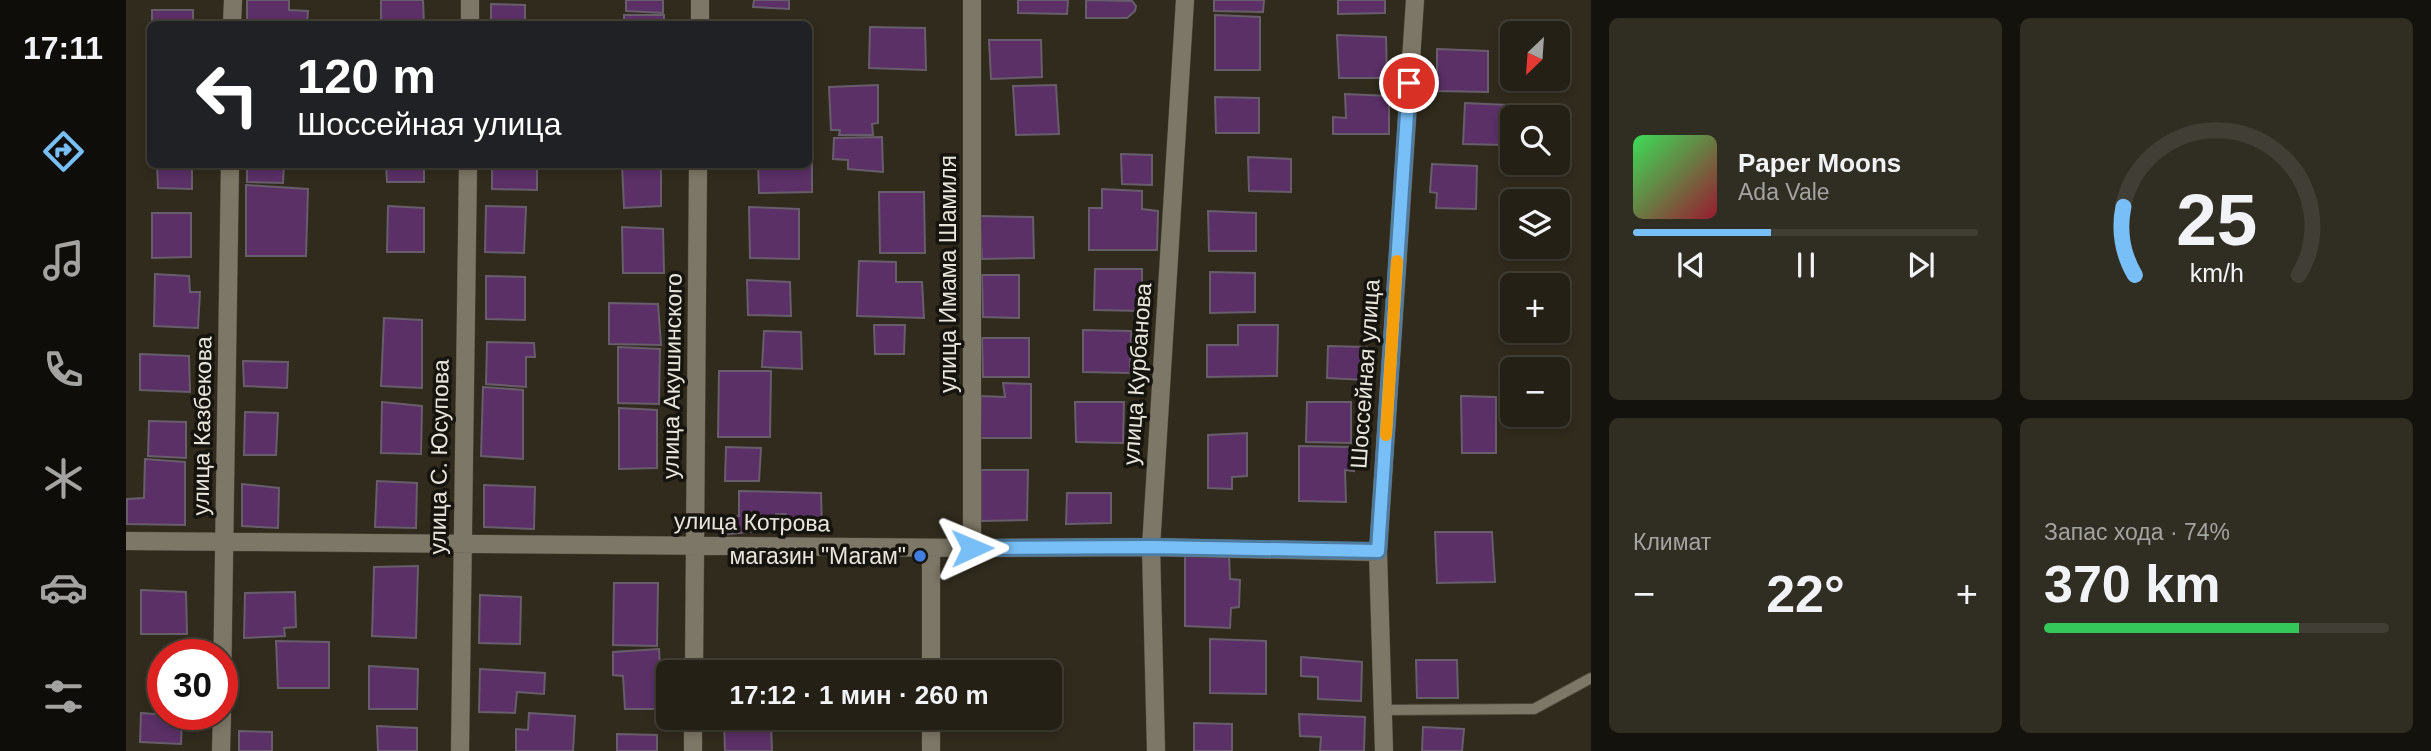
<!DOCTYPE html>
<html lang="ru">
<head>
<meta charset="utf-8">
<style>
  :root { --surface:#242016; --page:#302d23; --text:#f1f3f6; --muted:#a3a3a1; --line:#413e35; --accent:#78bff7 }
  body { margin:0; font-family:Helvetica,sans-serif; background:var(--page); color:var(--text); height:100vh; display:flex; flex-direction:column; font-size:26px; white-space:nowrap }
  * { box-sizing:border-box; margin:0 }
  p { font-size:23px; color:var(--muted) }
  .icon { flex:none; width:38px; height:38px; fill:none; stroke:currentColor; stroke-width:2; stroke-linecap:round; stroke-linejoin:round }
  .map { position:relative; flex:1; overflow:hidden }
  .details { display:flex; flex-direction:column; gap:18px; padding:18px; background:#14120c; width:840px }
  .details>* { flex:none }
  .guide { position:absolute; left:21px; top:21px; width:665px; height:147px; border-radius:10px; box-shadow:0 4px 10px #0003,0 0 0 2px var(--line); background:#202124; color:#fff; overflow:hidden }
  .needle { width:46px; rotate:205deg }
  .buttons { position:absolute; left:1374px; top:21px; display:grid; gap:14px }
  .buttons a { display:grid; place-items:center; width:70px; height:70px; border-radius:10px; background:var(--surface); box-shadow:0 4px 10px #0003,0 0 0 2px var(--line); font-size:35px }
  .speed { position:absolute; left:21px; top:639px; display:flex; gap:14px; font-size:35px; font-weight:700; text-align:center }
  .speed>* { display:grid; place-content:center; width:91px; height:91px; border-radius:50%; background:var(--surface); box-shadow:0 4px 10px #0003,0 0 0 2px var(--line); line-height:1 }
  .speed .limit { border:10px solid #d22; background:#fff; color:#111 }
  .pin { position:absolute; display:grid; place-items:center; width:60px; height:60px; color:#fff; margin:-30px; border:4px solid #fff; border-radius:50%; box-shadow:0 2px 7px #0007 }
  .me { position:absolute; width:77px; margin:-38px; rotate:89deg; stroke-linejoin:round; filter:drop-shadow(0 0 5px #0008) }
  .turn { display:flex; align-items:center; gap:24px; height:147px; padding:0 35px; font-size:32px }
  .turn .icon { width:91px; height:91px; stroke-width:2.5 }
  .turn b { display:block; font-size:49px; line-height:60px }
  .big { font-size:52px; font-weight:700; line-height:1.1 }
  .details .card { flex:1; display:flex; flex-direction:column; justify-content:center; gap:10px; min-width:0; padding:0 24px; border-radius:10px; background:var(--page) }
  .details .dial { align-items:center; gap:0 }
  .dial svg { height:182px; overflow:visible; fill:none; stroke:var(--line); stroke-width:7; stroke-linecap:round; text-anchor:middle }
  .dial text { fill:var(--text); stroke:none }
  .song { display:flex; align-items:center; gap:21px }
  .cover { width:84px; height:84px; border-radius:10px; background:linear-gradient(135deg,hsl(130 70% 55%),hsl(350 70% 35%)) }
  .played { height:7px; border-radius:4px; background:linear-gradient(90deg,var(--accent) 40%,var(--line) 40%) }
  .keys { display:flex; justify-content:space-around; direction:ltr }
  .heat { display:flex; justify-content:space-between; align-items:center; font-size:38px; direction:ltr }
  .charge { height:10px; border-radius:5px; background:linear-gradient(90deg,#34c759 74%,var(--line) 0) }
  .details .tiles { flex:1; display:grid; gap:18px; grid-template-columns:repeat(2,1fr) }
  .trip { position:absolute; left:530px; top:660px; width:406px; height:70px; border-radius:10px; background:var(--surface); box-shadow:0 4px 10px #0003,0 0 0 2px var(--line); font-weight:700; line-height:70px; text-align:center }
  main { display:flex; flex:1; min-height:0 }
  .menu { display:flex; flex-direction:column; width:126px; justify-content:space-around; align-items:center; background:#0e0d09; color:var(--muted) }
  .menu .icon { width:49px; height:49px }
  .menu .selected { color:var(--accent) }
  .menu b { font-size:32px; color:var(--text) }
  .map>svg:first-child { display:block }
</style>
</head>
<body>
<main>
<nav class="menu">
<b>17:11</b>
<svg class="icon selected" aria-label="directions" viewBox="0 0 24 24"><path d="M12 3l9 9-9 9-9-9zM9 14v-3h6M13 9l2 2-2 2"/></svg>
<svg class="icon" aria-label="music" viewBox="0 0 24 24"><path d="M9 18V5l10-2v13"/><circle cx="6" cy="18" r="3"/><circle cx="16" cy="16" r="3"/></svg>
<svg class="icon" aria-label="phone" viewBox="0 0 24 24"><path d="M5 4h4l2 5-3 2q2 4 5 5l2-3 5 2v4C11 20 4 13 5 4z"/></svg>
<svg class="icon" aria-label="climate" viewBox="0 0 24 24"><path d="M12 3v18M4 7l16 10M4 17L20 7"/></svg>
<svg class="icon" aria-label="car" viewBox="0 0 24 24"><path d="M5 17H2v-5l4-1 3-4h7l3 4 3 1v5h-3M9 17h6M6 11h13"/><circle cx="7" cy="17" r="2"/><circle cx="17" cy="17" r="2"/></svg>
<svg class="icon" aria-label="filters" viewBox="0 0 24 24"><path d="M4 7h16M4 17h16"/><circle cx="9" cy="7" r="2"/><circle cx="15" cy="17" r="2"/></svg>
</nav>
<div class="map">
<svg width="1465" height="751" viewBox="0 0 1465 751">
  <rect width="100%" height="100%" fill="#302b1d"/>
  <path fill="#5a3066" stroke="#685d6b" stroke-width="2" d="M121,0H163V10L182,11L181,24H121Z
    M255,0H297L298,24H255Z
    M500,0H537V13L500,11Z
    M628,0H663V9L627,7Z
    M892,0H942L941,14L892,13Z
    M960,0L1006,1L1010,6L1009,11L1001,18H960Z
    M1088,0H1138L1137,12L1088,11Z
    M1212,0H1259V13L1212,14Z
    M365,4L399,5V24H365Z
    M26,10H67V24H26Z
    M498,15H538V24H498Z
    M1089,15L1134,17V70H1089Z
    M744,27L799,28L800,70L743,68Z
    M1211,35L1260,37L1261,78H1213Z
    M863,40H915L916,77L865,79Z
    M1311,49L1362,51V92L1311,91Z
    M752,85V123L746,124L747,135H713L714,130H705L703,87Z
    M930,85L933,134L890,135L887,86Z
    M682,86H687V134H682Z
    M1219,94L1263,96V134H1207V117L1220,118Z
    M1089,97L1133,98V133H1090Z
    M1339,103L1382,105L1378,145L1337,144Z
    M756,137L757,172L722,169V160L707,159L708,138Z
    M682,139H686V192L633,193L632,164H682Z
    M995,154L1026,155V185L996,184Z
    M1122,157L1165,159V192L1123,191Z
    M31,164H66V189L32,188Z
    M121,164H158L157,183L121,182Z
    M260,164H298V182H261Z
    M366,164H411V190L366,189Z
    M496,164L535,165V206L498,208Z
    M1306,164L1351,166L1350,209L1310,208L1311,193L1304,192Z
    M120,185L182,189L180,256H120Z
    M976,189L1016,191V209L1032,211L1031,250H963V208H976Z
    M753,192H798L799,253H754Z
    M262,206L298,208V252H261Z
    M360,206L400,207L398,253L359,252Z
    M623,207L673,209V259L624,258Z
    M1082,211L1130,213V251H1083Z
    M26,213H65V257L26,258Z
    M854,216L907,217L908,258L856,259Z
    M496,227L537,229L538,273H497Z
    M733,261L770,262V282H796L798,318L731,316Z
    M969,269H1016V311L968,310Z
    M1084,272L1129,273V312L1084,313Z
    M29,274L63,276L64,292H74L72,328L28,326Z
    M856,275H893V318L857,317Z
    M360,276L399,277V320L360,319Z
    M621,280L664,282L665,316L622,315Z
    M483,303L532,304L535,345L483,344Z
    M258,318L296,320V388L255,386Z
    M748,325H779L778,354H749Z
    M1112,325H1152L1151,376L1081,377V345H1112Z
    M957,330L1005,331L1004,373L957,372Z
    M638,331L675,332L676,369L636,367Z
    M856,338H903V377H857Z
    M361,342L408,343L409,357H400V387L360,384Z
    M1202,346L1241,347L1240,380L1201,378Z
    M492,347L534,349L533,404L492,403Z
    M14,354L63,356L64,392L14,390Z
    M117,361L162,362L161,388L118,386Z
    M593,371H645L644,437H592Z
    M877,383L905,384V438H854L855,396L879,397Z
    M357,387L397,390V459L355,456Z
    M1335,396L1370,397V453H1336Z
    M256,402L296,406L295,454L255,453Z
    M949,402H998L997,443L950,442Z
    M1181,402H1225V443L1180,442Z
    M493,408L531,410V468L493,469Z
    M119,412L152,413L150,455H118Z
    M23,421L60,422V458L22,456Z
    M1121,433V476L1106,477V489L1082,488V435Z
    M1173,446L1226,447L1228,471L1219,470L1220,502L1173,501Z
    M600,447L635,448L633,481H599Z
    M19,459L59,462V525L1,524V499L18,498Z
    M855,470H902L901,520L855,521Z
    M251,481L291,483L290,528L249,527Z
    M116,484L153,488L152,528L116,526Z
    M358,485L409,487L408,529L358,527Z
    M613,491L695,493L696,528L660,529V514H650L649,529L596,535L594,516H613Z
    M941,493H985V523L940,524Z
    M1309,532H1366L1369,582L1311,583Z
    M1059,553L1103,556L1104,579L1114,580L1113,607L1105,608L1104,628L1059,626Z
    M292,566L290,638L246,636L248,567Z
    M488,583H532L531,646L487,645Z
    M15,590L60,592L61,634H15Z
    M169,592L170,627L158,628L159,636L118,638L119,593Z
    M354,595L395,597L394,644L353,643Z
    M1084,639L1140,641V694L1084,693Z
    M150,641L203,642V688H152Z
    M533,649L536,709H499L497,676L487,675V652Z
    M1175,657L1236,662L1235,701L1192,699V677L1175,676Z
    M1290,660H1331L1332,698H1291Z
    M726,662H772V672H726Z
    M243,666L292,669L291,709H243Z
    M354,669L419,673L418,694L391,692L389,713L353,712Z
    M15,713L56,716L55,744L14,742Z
    M403,713L449,716L447,751H390V729L402,730Z
    M1173,714L1239,717L1238,751H1194L1195,737L1174,736Z
    M598,723L645,724L646,751H599Z
    M1068,723L1106,724V751H1068Z
    M251,726L291,728V751H252Z
    M1297,727L1338,729L1336,751H1296Z
    M113,731L146,732V751H113Z
    M491,734L531,735V751H491Z"/>
  <g fill="none" stroke-linecap="round" stroke-linejoin="round">
    <g stroke="#4a4639" stroke-width="12">
      <path id="lane" d="M1257,710L1408,709L1465,678"/>
    </g>
    <g stroke="#4a4639" stroke-width="19">
      <path id="street" d="M106,24L107,0
        M344,24V0
        M574,24V0
        M0,541L846,548L1025,547L1252,552
        M805,548V672
        M846,548V0
        M568,672L572,164
        M96,688L104,164
        M805,718V751
        M95,751L96,714
        M334,751L342,164
        M567,751V718
        M1030,751L1025,547L1059,0
        M1258,751L1252,552L1289,0"/>
    </g>
    <use href="#lane" stroke="#7d7767" stroke-width="10"/>
    <use href="#street" stroke="#7d7767" stroke-width="18"/>
  </g>
  <g fill="none" stroke-linecap="round" stroke-linejoin="round">
    <g stroke="#4e7ca1" stroke-width="18">
      <path id="route" d="M846,548L1025,547L1252,551L1283,83"/>
    </g>
    <use href="#route" stroke="#78bff7" stroke-width="12"/>
    <path stroke="#f59e0b" stroke-width="12" d="M1260,435L1271,261"/>
  </g>
  <circle fill="#3f7fe0" stroke="#16140e" stroke-width="2.5" cx="794" cy="556" r="7"/>
  <g text-anchor="middle" stroke-width="7" stroke-linejoin="round" paint-order="stroke">
    <g font-size="23" fill="#e8e5dc" stroke="#16140e">
      <text transform="translate(822 274) rotate(-90)" y="8">улица Имама Шамиля</text>
      <text transform="translate(1011 374) rotate(-86)" y="8">улица Курбанова</text>
      <text transform="translate(1239 374) rotate(-86)" y="8">Шоссейная улица</text>
      <text transform="translate(546 376) rotate(-89)" y="8">улица Акушинского</text>
      <text transform="translate(76 426) rotate(-89)" y="8">улица Казбекова</text>
      <text transform="translate(313 457) rotate(-89)" y="8">улица С. Юсупова</text>
      <text transform="translate(626 522) rotate(1)" y="8">улица Котрова</text>
    </g>
    <g font-size="23" fill="#e8e5dc" stroke="#16140e" text-anchor="end">
      <text x="780" y="564">магазин "Магам"</text>
    </g>
  </g>
</svg>
<div class="buttons">
<a><svg class="needle" viewBox="-14 -14 28 28"><path d="M0-13l5 13h-10z" fill="#e53935"/><path d="M0 13l5-13h-10z" fill="#a3a3a1"/></svg></a>
<a><svg class="icon" aria-label="search" viewBox="0 0 24 24"><circle cx="10" cy="10" r="6"/><path d="M15 15l6 6"/></svg></a>
<a><svg class="icon" aria-label="layers" viewBox="0 0 24 24"><path d="M12 4l9 5-9 5-9-5zM3 14l9 5 9-5"/></svg></a>
<a>+</a>
<a>−</a>
</div>
<div class="speed"><div class="limit">30</div></div>
<div class="pin" style="left:1283px;top:83px;background:#d93025"><svg class="icon" aria-label="arrive" viewBox="0 0 24 24"><path d="M6 21V4h12l-3 4 3 4H6"/></svg></div>
<svg class="me" style="left:846px;top:548px" viewBox="-20 -20 40 40"><path d="M0-17L14 15 0 8-14 15z" fill="#78bff7" stroke="#fff" stroke-width="4"/></svg>
<div class="trip">17:12 · 1 мин · 260 m</div>
<div class="guide">
<div class="turn"><svg class="icon" aria-label="left" viewBox="0 0 24 24"><path d="M17 20v-9H6M10 6l-5 5 5 5"/></svg><div><b>120 m</b>Шоссейная улица</div></div>
</div>
</div>
<section class="details">
<div class="tiles">
<div class="card">
<div class="song"><i class="cover"></i><div><b>Paper Moons</b><p>Ada Vale</p></div></div>
<div class="played"></div>
<div class="keys"><svg class="icon" aria-label="previous" viewBox="0 0 24 24"><path d="M18 5L8 12l10 7zM5 5v14"/></svg><svg class="icon" aria-label="pause" viewBox="0 0 24 24"><path d="M8 5v14M16 5v14"/></svg><svg class="icon" aria-label="next" viewBox="0 0 24 24"><path d="M6 5l10 7-10 7zM19 5v14"/></svg></div>
</div>
<div class="card dial"><svg viewBox="0 0 100 80">
<path d="M14 69A42 42 0 1 1 86 69"/>
<path d="M14 69A42 42 0 0 1 9 39" stroke="#78bff7"/>
<text x="50" y="56" font-size="32" font-weight="700">25</text>
<text x="50" y="72" font-size="11">km/h</text>
</svg></div>
<div class="card"><p>Климат</p>
<div class="heat"><a>−</a><b class="big">22°</b><a>+</a></div>
</div>
<div class="card"><p>Запас хода · 74%</p><b class="big">370 km</b><div class="charge"></div></div>
</div>
</section>
</main>
</body>
</html>
